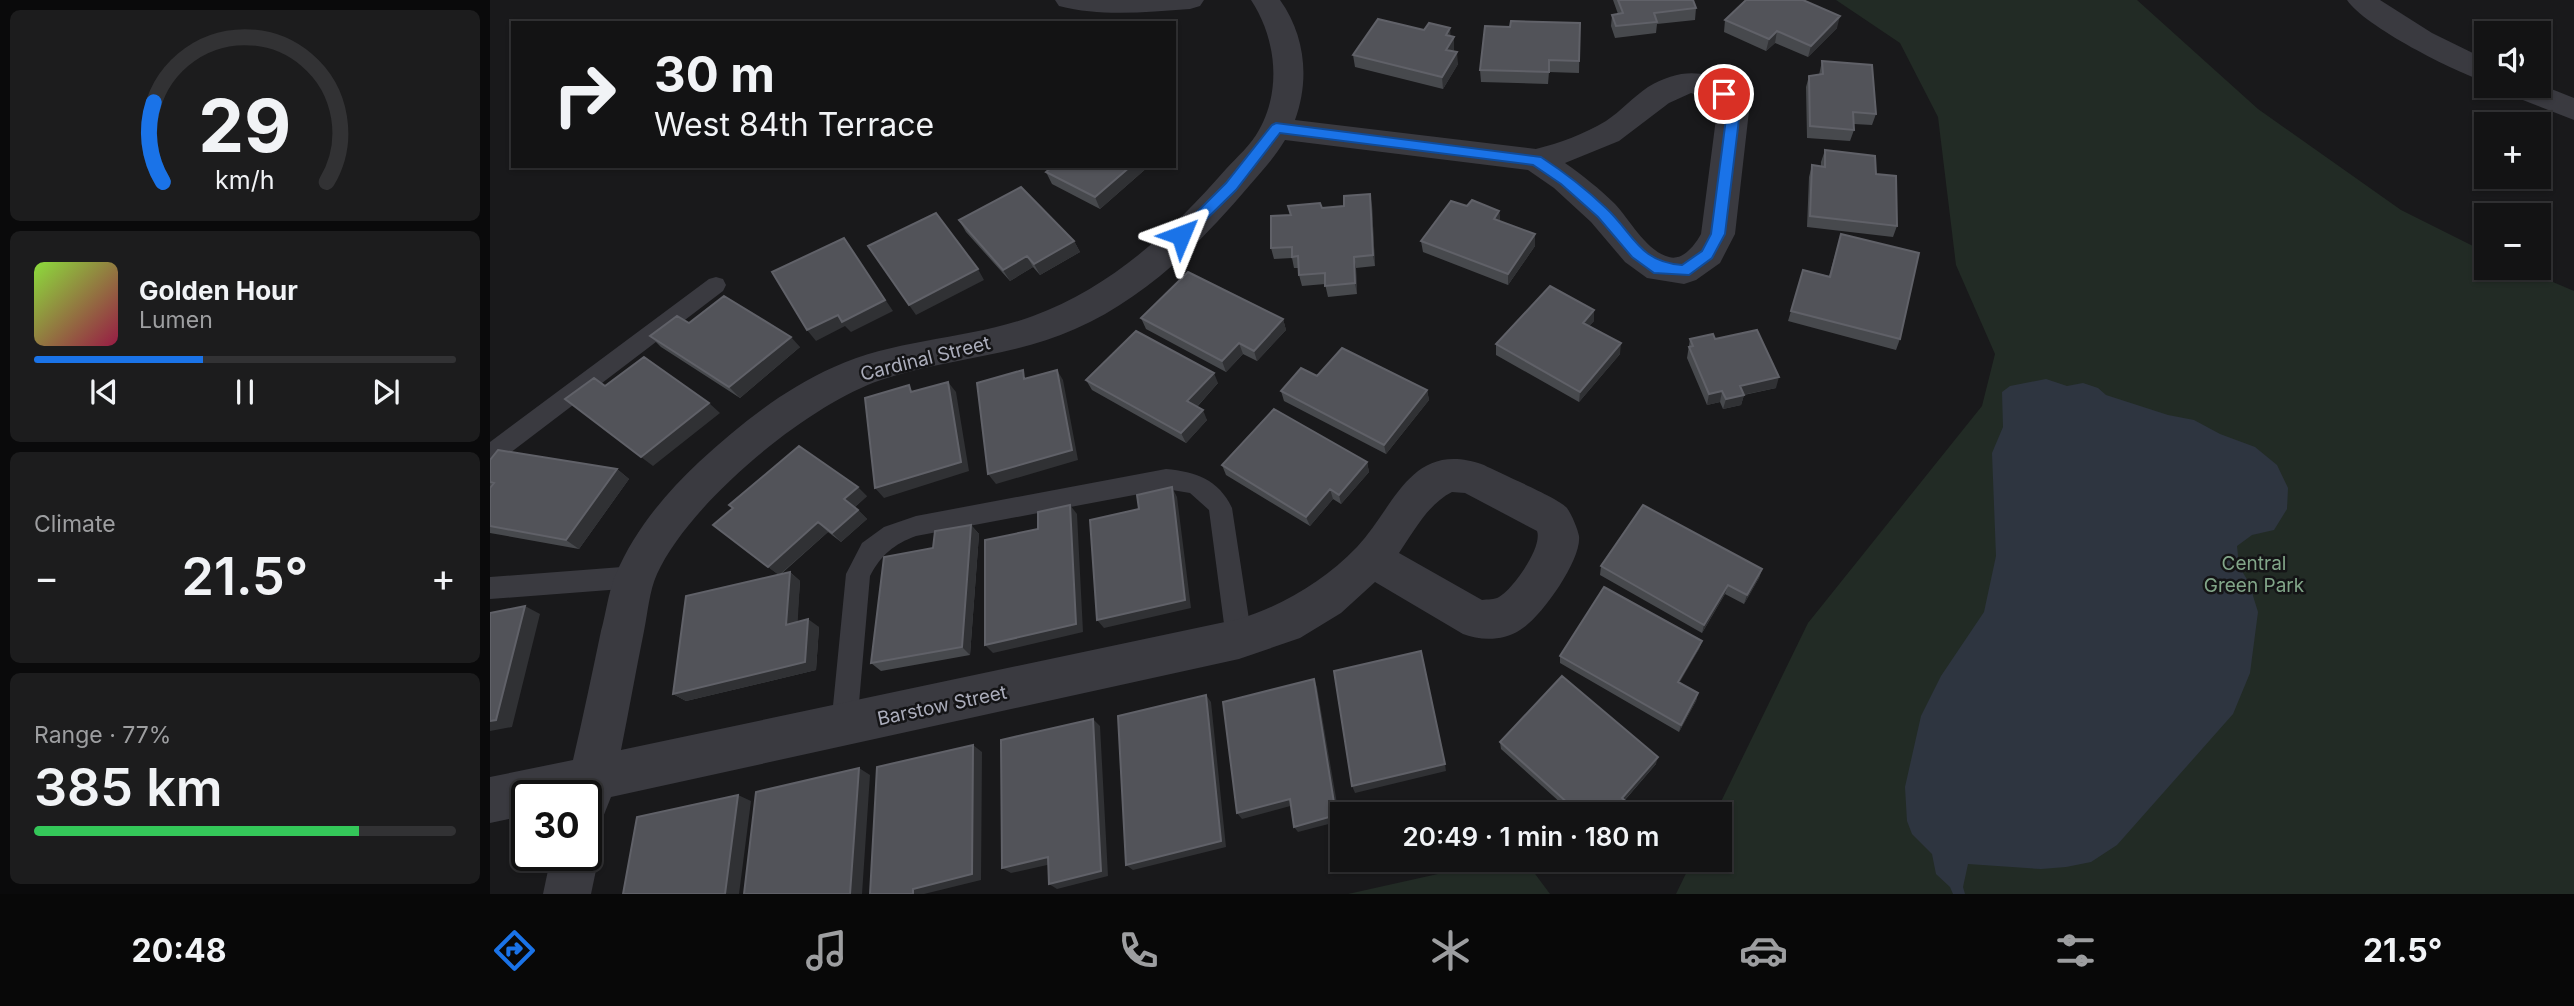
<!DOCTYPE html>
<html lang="en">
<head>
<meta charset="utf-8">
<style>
  :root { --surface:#131314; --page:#1c1c1d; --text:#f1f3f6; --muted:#9d9ea0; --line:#323234; --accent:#1a73e8 }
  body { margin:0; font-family:Inter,sans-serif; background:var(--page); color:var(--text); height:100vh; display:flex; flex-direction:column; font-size:26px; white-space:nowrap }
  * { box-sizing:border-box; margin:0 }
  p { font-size:23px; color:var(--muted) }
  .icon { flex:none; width:38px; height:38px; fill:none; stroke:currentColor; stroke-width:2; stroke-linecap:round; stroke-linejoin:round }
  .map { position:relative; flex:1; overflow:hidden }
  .side { display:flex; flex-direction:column; gap:10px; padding:10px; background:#0a0a0b; width:490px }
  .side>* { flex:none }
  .guide { position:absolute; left:21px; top:21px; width:665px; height:147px; border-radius:0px; box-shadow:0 2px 5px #0004,0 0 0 2px var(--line); background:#131314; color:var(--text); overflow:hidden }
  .buttons { position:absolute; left:1984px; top:21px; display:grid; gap:14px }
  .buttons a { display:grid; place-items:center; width:77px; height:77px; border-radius:0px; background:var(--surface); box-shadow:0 2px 5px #0004,0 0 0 2px var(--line); font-size:35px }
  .speed { position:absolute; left:21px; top:780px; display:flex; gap:14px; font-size:35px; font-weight:700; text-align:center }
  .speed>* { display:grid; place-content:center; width:91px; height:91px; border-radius:50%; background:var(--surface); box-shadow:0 2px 5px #0004,0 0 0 2px var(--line); line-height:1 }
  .speed .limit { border:4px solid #111; border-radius:10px; background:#fff; color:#111 }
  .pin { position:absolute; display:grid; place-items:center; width:60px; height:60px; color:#fff; margin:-30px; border:4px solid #fff; border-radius:50%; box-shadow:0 2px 7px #0007 }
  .me { position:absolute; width:77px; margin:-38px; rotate:46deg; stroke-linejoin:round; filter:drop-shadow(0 0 5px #0008) }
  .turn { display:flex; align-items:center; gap:24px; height:147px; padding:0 28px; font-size:32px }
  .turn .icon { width:91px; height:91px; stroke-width:2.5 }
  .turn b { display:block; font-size:49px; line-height:60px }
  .big { font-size:52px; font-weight:600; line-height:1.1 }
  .side .card { flex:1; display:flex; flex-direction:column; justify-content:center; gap:10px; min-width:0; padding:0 24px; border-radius:10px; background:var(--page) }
  .side .dial { align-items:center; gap:0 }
  .dial svg { height:182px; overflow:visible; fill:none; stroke:var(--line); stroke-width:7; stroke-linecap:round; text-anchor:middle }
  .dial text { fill:var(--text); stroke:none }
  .song { display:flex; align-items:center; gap:21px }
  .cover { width:84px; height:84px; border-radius:10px; background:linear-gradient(135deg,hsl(90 70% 55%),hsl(340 70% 35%)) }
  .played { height:7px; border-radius:4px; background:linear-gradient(90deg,var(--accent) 40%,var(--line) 40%) }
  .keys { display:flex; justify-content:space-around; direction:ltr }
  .heat { display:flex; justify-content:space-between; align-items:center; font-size:38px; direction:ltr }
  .charge { height:10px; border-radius:5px; background:linear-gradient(90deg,#34c759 77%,var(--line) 0) }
  .trip { position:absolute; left:840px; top:802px; width:402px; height:70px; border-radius:0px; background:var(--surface); box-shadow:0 2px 5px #0004,0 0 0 2px var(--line); font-weight:600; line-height:70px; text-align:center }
  .dock { display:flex; height:112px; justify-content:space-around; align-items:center; background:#080808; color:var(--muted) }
  .dock .icon { width:49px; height:49px }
  .dock .current { color:var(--accent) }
  .dock b { font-size:32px; color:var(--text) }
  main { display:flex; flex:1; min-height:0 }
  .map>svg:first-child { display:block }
</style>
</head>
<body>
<main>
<section class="side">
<div class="card dial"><svg viewBox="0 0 100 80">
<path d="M14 69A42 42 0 1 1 86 69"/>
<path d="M14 69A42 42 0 0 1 10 34" stroke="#1a73e8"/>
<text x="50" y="56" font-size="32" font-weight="700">29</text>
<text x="50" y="72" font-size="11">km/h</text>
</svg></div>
<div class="card">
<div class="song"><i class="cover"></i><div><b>Golden Hour</b><p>Lumen</p></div></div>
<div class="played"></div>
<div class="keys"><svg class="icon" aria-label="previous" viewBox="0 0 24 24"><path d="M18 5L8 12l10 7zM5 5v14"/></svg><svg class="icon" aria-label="pause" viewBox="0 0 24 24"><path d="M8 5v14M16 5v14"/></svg><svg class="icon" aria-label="next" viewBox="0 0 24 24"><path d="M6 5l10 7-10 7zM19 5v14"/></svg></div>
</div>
<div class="card"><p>Climate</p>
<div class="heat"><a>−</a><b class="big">21.5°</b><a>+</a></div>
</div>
<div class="card"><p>Range · 77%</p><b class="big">385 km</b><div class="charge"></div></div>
</section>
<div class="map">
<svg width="2084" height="894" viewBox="0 0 2084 894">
  <rect width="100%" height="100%" fill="#19191b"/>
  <path fill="#222b25" d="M1346,0H1647L1768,109L1911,210L1997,253V268H2030L2084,291V894H1186L1203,859H1230V814H1225L1318,623L1492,406L1505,354L1466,265L1448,117L1410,43Z
    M1015,859H1034L1060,894H858Z"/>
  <path fill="#2e3540" d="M1556,379L1577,386L1593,383L1608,388L1616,395L1678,415L1704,420L1730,434L1765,447L1787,465L1798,488L1797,509L1784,530L1762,535L1747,546L1749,566L1759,583L1768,612L1760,673L1743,714L1627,845L1601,862L1576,867L1551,869L1478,864L1473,887L1475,894H1463L1460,887L1446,874L1442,854L1422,834L1417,821L1415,787L1431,716L1451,676L1494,612L1506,556L1502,453L1513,427L1512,392L1520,386Z"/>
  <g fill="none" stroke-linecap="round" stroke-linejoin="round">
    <path fill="#3a3a40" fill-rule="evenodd" d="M226,277L233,279L236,285L233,291L8,462L0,465V442L219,279Z
      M676,469C706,472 728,479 742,508L762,639L758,647L749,651L740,647L736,639L719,510L700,493L676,489L426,536C404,544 391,555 380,576L367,726L363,735L354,739L345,735L341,726L356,574L372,543L394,527L426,516Z
      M145,566L154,569L157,577L154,585L145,588L0,599V577Z"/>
    <path fill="#3a3a40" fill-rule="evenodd" d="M565,0H714L710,6L700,9C656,12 612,17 569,6Z
      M761,0H790C815,35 820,79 805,120L1046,149C1070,143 1094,134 1116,121C1131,111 1143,97 1158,87C1198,63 1235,70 1259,111L1245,234L1230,263L1206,280L1194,284L1157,278L1135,262L1101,222L1064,188L1038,170L795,140C785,157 772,171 759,186C711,243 654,299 585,329C523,357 455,358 391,380C317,405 200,502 167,574C159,592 158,612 154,631C146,670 139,710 131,750L749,619C794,605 834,581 867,547C906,505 921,439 994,465C1009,473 1068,498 1076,507C1081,512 1088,530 1089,536C1092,560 1050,619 1030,630C1013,641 991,641 973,634L885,582L851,613L810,638L749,659L121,797L113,817L97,824L96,796H37V815L0,823V777L83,760C93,717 102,674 111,631C116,613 118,594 125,576C144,531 174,495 209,462C249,425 294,389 344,367C408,338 478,340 543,316C620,288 683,230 736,169C747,157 761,145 769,130C792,89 786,38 761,0ZM1201,93L1216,98L1227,111L1211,234C1205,245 1193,261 1179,257C1156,251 1140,220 1125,204C1110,189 1092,175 1075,163L1129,141L1179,103ZM962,492L975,493L1047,531C1053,547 1023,589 1009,597C1004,600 998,599 992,600L909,553C924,531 938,504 962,492Z
      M1857,0H1890L1942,33L1997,60V82C1966,73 1874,26 1857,0Z
      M2049,84L2084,98V120L2015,93L2011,86Z
      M96,837L102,839L109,856L101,894H53L61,856H96Z"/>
  </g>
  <path fill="#47494d" d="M1123,0H1203L1206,8L1205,20L1167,24L1166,33L1125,38L1121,26L1122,15L1128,14Z
    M1235,20L1347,28L1318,57L1285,43L1276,51L1234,32Z
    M1090,23L1089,73L1059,72L1058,84L991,82L990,70L1020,27Z
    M961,37L964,49L963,51L968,64L953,89L865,67L863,55Z
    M1332,61L1386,114L1382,125L1364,124V130L1360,141L1317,138L1316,87L1319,76L1329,75Z
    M1335,150L1386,174L1407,226L1403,237L1317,227L1319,177L1322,165L1331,166V162Z
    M563,166H659L610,209L562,184L556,172Z
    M882,205L885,266L866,268L867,294L838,297L835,284L812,286L809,275V268H804L802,258L784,259L781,248L800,215L798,206L832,208Z
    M977,206L1009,211L1010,221L1045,234V246L1018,285L933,252L931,241Z
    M469,220L584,241L590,252L550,275L543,267L520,281L476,232Z
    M1351,234L1410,339L1406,350L1298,321L1313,270L1339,276Z
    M651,318L793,319L796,330L767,361L753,354L736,372L656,329Z
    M1104,321L1099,326L1130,354L1089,402L1006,355V344Z
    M199,323L310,347L250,398L171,347L160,336Z
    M1200,339H1225L1286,388L1254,395L1251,405L1233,409L1230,402L1217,405L1197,358Z
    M827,376L937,390L939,400L896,454L794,401L791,391Z
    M596,380L728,383L707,407L717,420L696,443L602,390Z
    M0,460L127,469L139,479L89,549L0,533Z
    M877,462L879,472L851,504L843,499L820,526L736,475L732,465Z
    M377,496L365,507L377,519L351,542L338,532L290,575L300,572L310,581L307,622L329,627L326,670L196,701L183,694L289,575L223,525Z
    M481,525L489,534L480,655L391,671L381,663L443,548Z
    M1111,566L1272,569L1269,578L1254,604L1235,594L1212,633L1110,575Z
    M1212,641L1209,649L1189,682L1208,693L1206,701L1189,732L1070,663V656Z
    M1010,742L1166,764L1135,800L1150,814H1083L1011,749Z"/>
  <path fill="#303134" d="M1350,16L1347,28L1318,57L1321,46Z
    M960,28L961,40L956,35Z
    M1287,31L1285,43L1276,51L1279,39Z
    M964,37V49L957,61L956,50Z
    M967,52L968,64L953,89L952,77Z
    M641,166H659L610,209L605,197Z
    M880,194L882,205L885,266L883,255Z
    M1009,211L1010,222L1004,219Z
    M1045,234V246L1018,285V274Z
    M354,238L403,311L361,332L355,326L326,341L317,330Z
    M584,241L590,252L550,275L544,264Z
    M537,256L543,267L520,281L513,270Z
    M864,257L866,268L867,294L865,283Z
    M488,269L494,280L426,315L419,305Z
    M1104,310V321L1092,333L1093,323Z
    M793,319L796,330L767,361L764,351Z
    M301,337L310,347L250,398L239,387Z
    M749,343L753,354L736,372L732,361Z
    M1131,343L1130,354L1089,402L1090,392Z
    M567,370L573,380L588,460L506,484L498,474Z
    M724,373L728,383L702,412L697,401Z
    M1289,377L1286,388L1247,396L1250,386Z
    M458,382L466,392L479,471L394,498L385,488Z
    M937,390L939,400L896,454L894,445Z
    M1232,391L1230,402L1217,405L1219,394Z
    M1254,395L1251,405L1233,409L1236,399Z
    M219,403L230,413L163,466L151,457Z
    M713,410L717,420L696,443L691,433Z
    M877,462L879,472L851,504L849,495Z
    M127,469L139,479L89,549L76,540Z
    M368,487L377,496L363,509L354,499Z
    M682,487L687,497L701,608L614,628L607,620Z
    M840,489L843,499L820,526L816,517Z
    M580,505L587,514L593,632L503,653L495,645Z
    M368,510L377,519L351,542L342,533Z
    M328,522L338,532L289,575L278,567Z
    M481,525L489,534L480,655L472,647Z
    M1272,569L1269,578L1254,604L1257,595Z
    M300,572L310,581L307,633L296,625Z
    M1238,585L1235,594L1212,633L1214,625Z
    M35,606L50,614L22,727L0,731V721Z
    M318,619L329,627L326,670L196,701L183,694Z
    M1212,641L1209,649L1186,689L1188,682Z
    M824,679L827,687L850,821L808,832L804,827Z
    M1208,693L1206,701L1189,732L1191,725Z
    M716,695L721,702L736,847L643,870L636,865Z
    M603,719L610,726L618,876L567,889L559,884Z
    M483,745L492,752L491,880L434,894H423V889Z
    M1168,757L1166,764L1131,804L1132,798Z
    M955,764L956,771L865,793L862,786Z
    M369,768L380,775L372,894H360Z
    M248,795L261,801L249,894H235Z
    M800,799L804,805L752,819L747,813Z
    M558,857L566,863L521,873L512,868Z"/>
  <path fill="#525359" stroke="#606168" stroke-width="2" d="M1128,0H1203L1206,8L1164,13L1167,22L1126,26L1122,15L1133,13Z
    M1256,0H1313L1350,16L1321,46L1287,31L1279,39L1235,20Z
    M888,19L934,30L939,23L960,28L956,35L964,37L956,50L967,52L952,77L863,55Z
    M1021,21L1090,23L1089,61L1059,60V72L990,70L995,26L1020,27Z
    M1332,61L1382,65L1386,114L1363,112L1364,130L1320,126L1319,76L1333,74Z
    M1335,150L1385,156L1386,174L1406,176L1407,226L1320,216L1322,165L1335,167Z
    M563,166H641L605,197L556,172Z
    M531,187L584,241L544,264L537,256L513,270L469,220Z
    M880,194L883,255L864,257L865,283L835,286V273L809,275L808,256L802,257V247L781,248V216L801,215L798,206L830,203L832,208L854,206V196Z
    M982,200L1009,211L1004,219L1045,234L1018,274L931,241L961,201L977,206Z
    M446,213L488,269L419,305L378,246Z
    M1351,234L1429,253L1410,339L1301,311L1313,270L1340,277Z
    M354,238L395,300L352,322L348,315L317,330L282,272Z
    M698,272L793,319L764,351L749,343L732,361L651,318Z
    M1060,286L1104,310L1093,323L1131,343L1090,392L1006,344Z
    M234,296L301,337L239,387L160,336L187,316L199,323Z
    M1267,330L1289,377L1250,386L1254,395L1236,399L1232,391L1219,394L1199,347L1203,346L1200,339L1223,334L1225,339Z
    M646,331L724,373L697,401L713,410L691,433L596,380Z
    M852,348L937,390L894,445L791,391L811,368L827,376Z
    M154,357L219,403L151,457L75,399L104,378L115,386Z
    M533,370L534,379L567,370L582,450L498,474L487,383Z
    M458,382L471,462L385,488L375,398L419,385L421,392Z
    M784,409L877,462L849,495L840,489L816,517L732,465Z
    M309,446L368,487L354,499L368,510L342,533L328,522L278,567L223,525L243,508L239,505Z
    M8,450L127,469L76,540L0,526V488L4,483L0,482V460Z
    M682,487L695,600L607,620L600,520L649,509L647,495Z
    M580,505L586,624L495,645V540L548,529V512Z
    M1153,505L1272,569L1257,595L1238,585L1214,625L1111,566Z
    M481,525L472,647L381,663L394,557L443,548L445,531Z
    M300,572L296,625L318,619L315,662L183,694L196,596Z
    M1114,587L1212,641L1188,682L1208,693L1191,725L1070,656Z
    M35,606L6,720L0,721V613Z
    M931,651L955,764L862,786L844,671Z
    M1072,676L1168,757L1132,798L1150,814H1090L1010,742Z
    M824,679L846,815L804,827L800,799L747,813L733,702Z
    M716,695L731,841L636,865L628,716Z
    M603,719L611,871L559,884L558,857L512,868L511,740Z
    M483,745L482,874L423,889V894H380L387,767Z
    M369,768L360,894H254L266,792Z
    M248,795L235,894H133L147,817Z"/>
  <path fill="#1a73e8" stroke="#114b97" stroke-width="2" d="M1234,90L1239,91L1250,111L1235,234L1222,258L1199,275L1164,273L1142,257L1108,217L1071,184L1043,165L790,133L746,190L696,239L691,240L684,235L736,183L782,125L786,123L1051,157C1074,172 1096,189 1116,208C1144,234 1149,262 1192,265L1212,251L1221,234L1237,111L1228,94Z"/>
  <g text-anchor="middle" stroke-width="5" stroke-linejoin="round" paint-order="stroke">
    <g font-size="19" fill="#abadbb" stroke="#141416">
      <text transform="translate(435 358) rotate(-14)" y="7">Cardinal Street</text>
      <text transform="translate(452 705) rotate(-12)" y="7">Barstow Street</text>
    </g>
    <g font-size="19" fill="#82a689" stroke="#141416">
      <text x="1764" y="570">Central<tspan x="1764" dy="22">Green Park</tspan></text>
    </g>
  </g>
</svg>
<div class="buttons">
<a><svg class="icon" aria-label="sound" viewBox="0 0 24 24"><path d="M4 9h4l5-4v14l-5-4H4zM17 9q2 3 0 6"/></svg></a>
<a>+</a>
<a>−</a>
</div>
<div class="speed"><div class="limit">30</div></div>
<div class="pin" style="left:1234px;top:94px;background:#d93025"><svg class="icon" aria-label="arrive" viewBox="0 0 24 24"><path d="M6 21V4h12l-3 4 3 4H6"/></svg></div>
<svg class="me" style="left:691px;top:235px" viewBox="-20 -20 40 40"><path d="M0-17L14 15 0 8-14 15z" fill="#1a73e8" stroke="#fff" stroke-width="4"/></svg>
<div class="trip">20:49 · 1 min · 180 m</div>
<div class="guide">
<div class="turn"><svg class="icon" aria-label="right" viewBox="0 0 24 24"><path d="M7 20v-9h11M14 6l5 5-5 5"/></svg><div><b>30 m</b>West 84th Terrace</div></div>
</div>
</div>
</main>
<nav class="dock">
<b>20:48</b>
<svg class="icon current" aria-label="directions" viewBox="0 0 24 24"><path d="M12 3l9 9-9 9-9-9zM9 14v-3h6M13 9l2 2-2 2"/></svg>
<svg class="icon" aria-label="music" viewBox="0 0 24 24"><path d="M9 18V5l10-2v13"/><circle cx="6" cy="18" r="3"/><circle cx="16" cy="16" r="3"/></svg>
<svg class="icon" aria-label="phone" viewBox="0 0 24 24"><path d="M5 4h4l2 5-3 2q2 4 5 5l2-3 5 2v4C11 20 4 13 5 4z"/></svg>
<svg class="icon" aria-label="climate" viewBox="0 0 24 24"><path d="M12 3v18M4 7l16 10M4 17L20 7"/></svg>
<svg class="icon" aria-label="car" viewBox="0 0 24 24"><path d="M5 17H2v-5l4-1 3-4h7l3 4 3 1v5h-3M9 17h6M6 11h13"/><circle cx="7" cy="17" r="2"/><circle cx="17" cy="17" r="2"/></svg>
<svg class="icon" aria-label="filters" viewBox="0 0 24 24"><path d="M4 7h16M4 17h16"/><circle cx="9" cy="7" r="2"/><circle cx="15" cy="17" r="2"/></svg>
<b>21.5°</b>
</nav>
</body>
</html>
